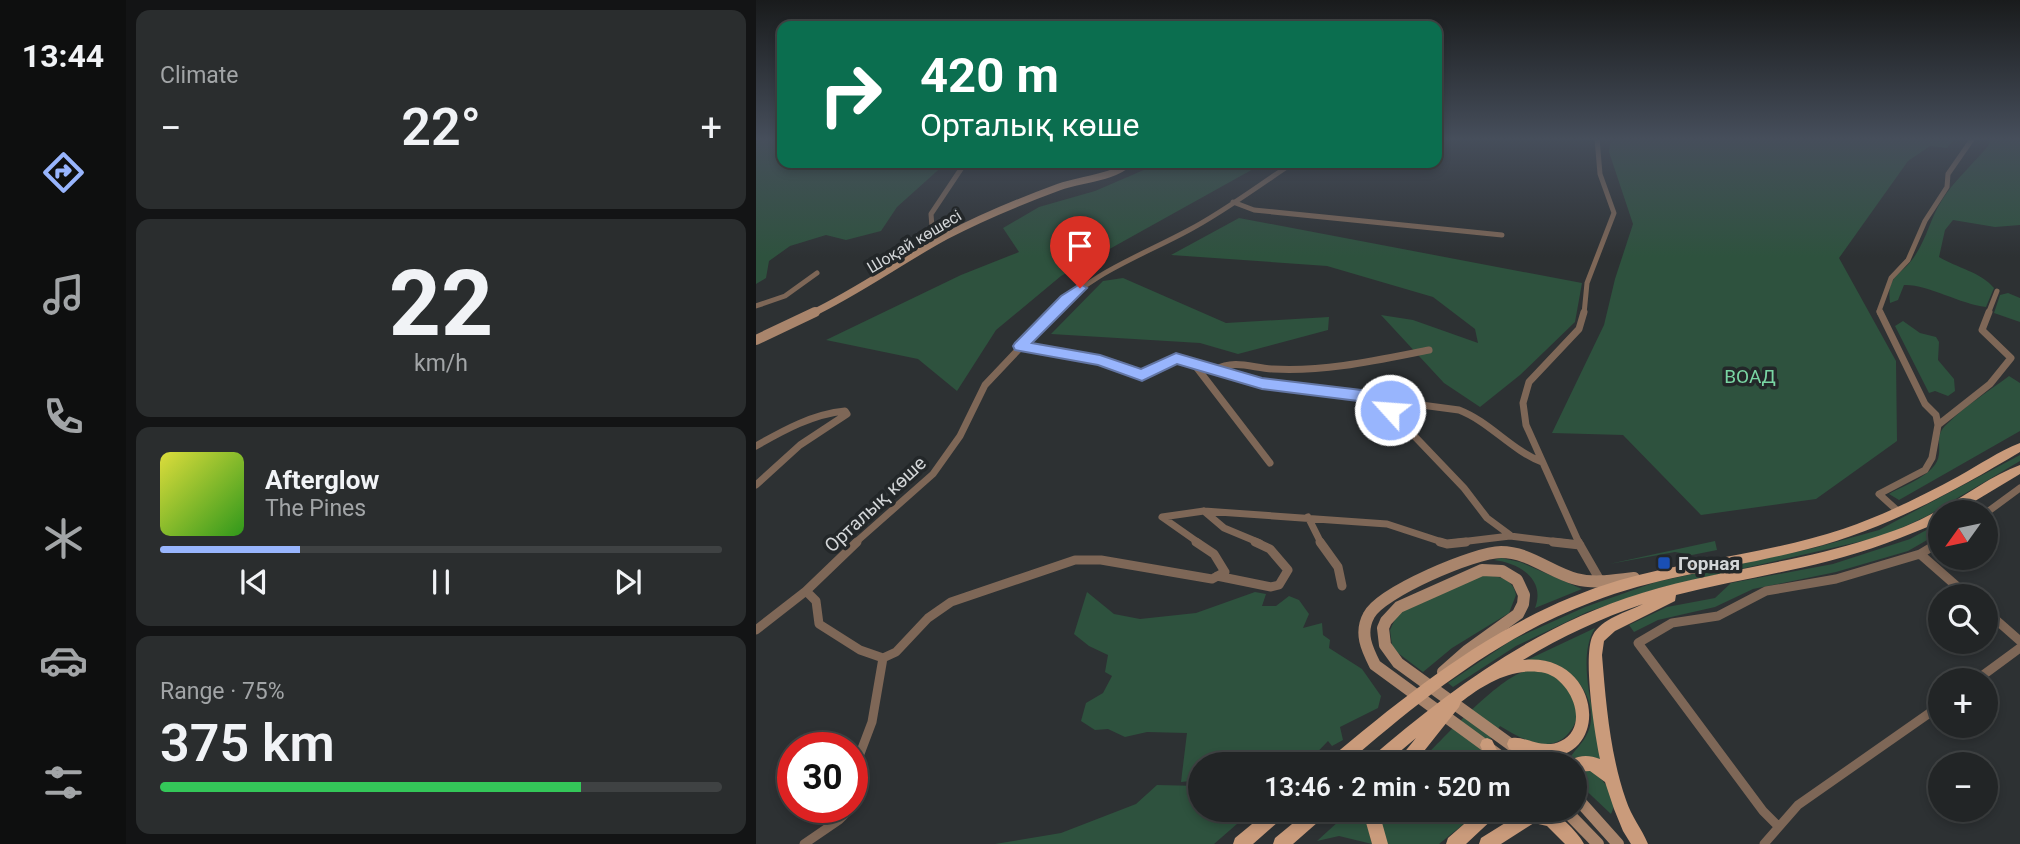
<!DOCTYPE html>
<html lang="en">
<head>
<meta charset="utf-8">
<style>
  :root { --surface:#222526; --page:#2a2d2e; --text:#f1f3f6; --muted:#a2a5a7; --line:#3f4243; --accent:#98b5fd }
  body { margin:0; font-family:Roboto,sans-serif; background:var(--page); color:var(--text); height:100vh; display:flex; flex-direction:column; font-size:26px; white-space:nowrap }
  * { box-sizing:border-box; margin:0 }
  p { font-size:23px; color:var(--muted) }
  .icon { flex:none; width:38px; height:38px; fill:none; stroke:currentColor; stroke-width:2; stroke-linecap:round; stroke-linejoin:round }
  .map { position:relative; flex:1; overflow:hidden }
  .side { display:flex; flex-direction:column; gap:10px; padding:10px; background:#131415; width:630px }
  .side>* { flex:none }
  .top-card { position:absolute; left:21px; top:21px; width:665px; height:147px; border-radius:14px; box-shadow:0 4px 10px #0003,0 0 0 2px var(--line); background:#0b6e4f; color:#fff; overflow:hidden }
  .needle { width:46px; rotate:237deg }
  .buttons { position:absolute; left:1172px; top:500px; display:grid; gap:14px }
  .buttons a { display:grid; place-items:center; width:70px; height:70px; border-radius:50%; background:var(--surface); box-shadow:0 4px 10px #0003,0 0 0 2px var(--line); font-size:35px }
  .speed { position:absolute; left:21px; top:732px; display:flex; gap:14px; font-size:35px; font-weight:700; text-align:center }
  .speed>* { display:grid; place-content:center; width:91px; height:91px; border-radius:50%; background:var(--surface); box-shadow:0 4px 10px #0003,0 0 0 2px var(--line); line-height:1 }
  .speed .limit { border:10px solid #d22; background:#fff; color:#111 }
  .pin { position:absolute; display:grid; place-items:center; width:60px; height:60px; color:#fff; margin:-72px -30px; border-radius:50% 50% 50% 0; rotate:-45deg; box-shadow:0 0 7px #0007 }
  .pin .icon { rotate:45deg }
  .me { position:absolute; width:77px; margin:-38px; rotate:296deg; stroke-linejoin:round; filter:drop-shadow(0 0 5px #0008) }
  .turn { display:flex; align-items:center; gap:24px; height:147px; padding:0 28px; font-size:32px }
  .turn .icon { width:91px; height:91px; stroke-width:2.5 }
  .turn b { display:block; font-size:49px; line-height:60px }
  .big { font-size:52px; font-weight:600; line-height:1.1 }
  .side .widget { flex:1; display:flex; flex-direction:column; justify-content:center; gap:10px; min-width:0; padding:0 24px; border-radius:14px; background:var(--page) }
  .side .dial { align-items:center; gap:0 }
  .dial b { font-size:91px; line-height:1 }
  .song { display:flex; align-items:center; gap:21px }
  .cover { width:84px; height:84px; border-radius:10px; background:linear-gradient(135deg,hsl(60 70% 55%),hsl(110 70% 35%)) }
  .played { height:7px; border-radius:4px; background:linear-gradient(90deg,var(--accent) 25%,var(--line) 25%) }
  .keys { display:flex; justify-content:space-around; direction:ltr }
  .heat { display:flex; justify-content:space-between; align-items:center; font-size:38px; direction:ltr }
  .charge { height:10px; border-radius:5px; background:linear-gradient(90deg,#34c759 75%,var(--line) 0) }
  .trip { position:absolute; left:432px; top:752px; width:399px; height:70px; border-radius:35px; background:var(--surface); box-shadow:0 4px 10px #0003,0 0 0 2px var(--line); font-weight:600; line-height:70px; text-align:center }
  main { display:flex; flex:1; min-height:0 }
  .tab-bar { display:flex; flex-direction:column; width:126px; justify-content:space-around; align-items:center; background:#0e0f0f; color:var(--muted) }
  .tab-bar .icon { width:49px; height:49px }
  .tab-bar .selected { color:var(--accent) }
  .tab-bar b { font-size:32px; color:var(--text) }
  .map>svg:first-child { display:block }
</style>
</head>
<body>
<main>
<nav class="tab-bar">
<b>13:44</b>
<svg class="icon selected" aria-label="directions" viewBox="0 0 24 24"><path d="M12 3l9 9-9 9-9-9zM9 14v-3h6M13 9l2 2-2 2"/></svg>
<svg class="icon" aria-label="music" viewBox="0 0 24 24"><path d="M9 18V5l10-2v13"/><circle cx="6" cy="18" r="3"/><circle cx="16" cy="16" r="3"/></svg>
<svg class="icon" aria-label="phone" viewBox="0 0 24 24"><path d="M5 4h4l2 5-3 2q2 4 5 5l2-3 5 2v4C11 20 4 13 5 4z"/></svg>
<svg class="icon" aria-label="climate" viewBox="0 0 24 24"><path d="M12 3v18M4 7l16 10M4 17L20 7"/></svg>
<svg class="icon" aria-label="car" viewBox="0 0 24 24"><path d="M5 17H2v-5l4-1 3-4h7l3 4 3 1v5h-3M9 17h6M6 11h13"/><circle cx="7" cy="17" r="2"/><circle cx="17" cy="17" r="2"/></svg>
<svg class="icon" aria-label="filters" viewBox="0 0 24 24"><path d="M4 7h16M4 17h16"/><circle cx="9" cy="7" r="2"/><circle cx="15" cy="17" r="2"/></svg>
</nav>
<section class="side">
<div class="widget"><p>Climate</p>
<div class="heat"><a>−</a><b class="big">22°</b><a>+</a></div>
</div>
<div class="widget dial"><b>22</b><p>km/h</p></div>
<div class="widget">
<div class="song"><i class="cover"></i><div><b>Afterglow</b><p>The Pines</p></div></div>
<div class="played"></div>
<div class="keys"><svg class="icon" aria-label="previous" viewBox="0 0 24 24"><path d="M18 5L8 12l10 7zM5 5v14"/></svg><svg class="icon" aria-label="pause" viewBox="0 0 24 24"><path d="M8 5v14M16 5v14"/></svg><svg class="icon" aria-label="next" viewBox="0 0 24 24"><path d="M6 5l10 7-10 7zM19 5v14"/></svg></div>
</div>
<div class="widget"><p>Range · 75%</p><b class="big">375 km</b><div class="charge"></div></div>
</section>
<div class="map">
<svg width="1264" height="844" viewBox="0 0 1264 844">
  <rect width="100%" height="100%" fill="#2d3133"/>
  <path fill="#2e523e" d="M0,138H26V163H190L141,207L125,231L90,240L70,235L34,246L13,261L10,278L0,284Z
    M855,138H1199L1191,148L1174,146L1152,161L1083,258L1140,361L1141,441L1060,499L945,515L867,435L796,433L848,325L859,279L877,224L853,152Z
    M1234,138H1264V225L1239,227L1197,220L1189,230L1183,257C1201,268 1225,272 1238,288L1230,307C1204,304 1171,284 1148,285L1142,300L1134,303C1130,273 1147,276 1160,254C1171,237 1175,217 1186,200C1197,182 1218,163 1232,146Z
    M404,163H508L305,276L240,330L201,391L162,359L70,340L205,275L263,252L247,228L283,207L339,191Z
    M483,218L826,283L819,322L764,375L724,407L688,383L625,315L657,320L722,343L719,329L677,297L571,266L415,255Z
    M367,278L470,323L573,317L572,330L482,354L444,343L295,334L347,281Z
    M1252,293L1264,298V322L1238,313L1244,295Z
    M1147,321L1164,333L1180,337L1183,342L1182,360L1198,379L1199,391L1192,396L1179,391L1173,393L1139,326Z
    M1253,376L1264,383V431L1143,500L1133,494C1148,485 1181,475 1183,454C1184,441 1180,434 1191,424C1209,406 1233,391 1253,376Z
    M1264,455V461L1171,516L1128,536L903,588L831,612L760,646L697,687L692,683L756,640L829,607L900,582L1058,548L1123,530Z
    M1185,522V532L1152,551L1080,572L997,589L959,607L902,620L878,632L873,625L911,607L959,598L975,583L1077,564L1154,539Z
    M959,541L961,550L936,555L919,552L853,564Z
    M745,558L764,562L826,589L779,608C790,579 763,563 738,560Z
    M727,575C742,576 757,578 760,595L753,613L696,648L667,672L642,653L636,645L634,630L640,617L645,611Z
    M331,592L358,614L384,619L440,613L499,592L510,594L506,606H520L533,596L543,600L553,614L547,628L566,623L567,635L574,640L573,648L606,669L625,696L622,708L584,727L587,740L576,746L572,741L549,765H444V780L425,782L431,733L391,732L369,737L352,729L339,730L325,721L330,703L347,693L356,676L349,672L352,655L333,646L318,634Z
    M839,628C818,661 842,729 850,765C836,756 823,752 810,764C816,752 827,744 832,732C844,705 821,669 793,662C786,660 778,660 771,660Z
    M770,671H792L817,692C819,699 821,707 821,714C821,720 818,726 815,730C797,757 765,739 744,726L724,753L733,765H660C685,742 741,678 770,671Z
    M831,767C845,778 865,795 855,814L819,780V772Z
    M401,785L444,786V810H497L458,844H239L305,833L380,804Z
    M595,810H612L611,824L616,844L583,836L561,841Z
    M624,810H725L683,844H631L624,830Z"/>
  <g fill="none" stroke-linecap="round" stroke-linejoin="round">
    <path stroke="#7e6757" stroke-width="5" d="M477,202L498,210L746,235
      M187,238L176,227L175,214L209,163
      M0,306L29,296L61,273
      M296,314C334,273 385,256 433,230C469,211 503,185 537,163
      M828,314L831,283L858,213L844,174L841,138
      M1124,314L1123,311L1135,278L1152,260L1169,221L1191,187L1192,174L1217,138
      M1232,314L1241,291"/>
    <path stroke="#7e6757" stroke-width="7" d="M1124,312L1169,404L1180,415L1182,425
      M264,346L343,360L385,375L420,358L506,384L703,410C734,422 755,450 786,462
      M438,364L514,463
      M459,370C479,359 496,368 517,369C569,372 622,360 673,350
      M622,398L708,488L731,518L754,535
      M0,446C28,430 57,414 89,411L91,414L44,445L0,485
      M448,511L468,528L504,543
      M1143,512L1123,494L1169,470L1176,458L1182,425L1234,384L1255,358L1226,330L1233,312
      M1230,513L1264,488
      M552,517L565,543
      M99,543L177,474L204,436L229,385L298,312
      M443,543L406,517L448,511L631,524L689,543
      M696,543L754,536L811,543
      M823,543L770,425L767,403L773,382L823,329L828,312
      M1181,543L1185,541"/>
    <path stroke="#7e6757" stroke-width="9" d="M564,542L582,567L586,586
      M684,542L691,544L710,542
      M797,542L824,545
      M822,542L845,582
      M1164,554L1213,597
      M461,576L515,587L523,585L532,570L514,549L499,542
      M50,591L60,601L63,624L104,650L127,658L140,652L172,618L195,602L319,560H345L456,579L469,572L458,554L440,542
      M1230,611L1264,641
      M0,630L50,591L101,542
      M1219,681L1264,648
      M96,807L104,794L99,767L116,722L127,658
      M1020,824L1007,811L882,643L916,623L962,616L1010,591L1080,579L1164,554L1184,542
      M48,844L83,820L96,807
      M1008,844L1042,805L1185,705"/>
    <path stroke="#a9856c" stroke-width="7" d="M55,314C103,291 144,261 190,236C226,217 265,201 303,187C325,179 357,178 373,163"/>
    <path stroke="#a9856c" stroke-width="10" d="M0,340L59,312"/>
    <path stroke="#a9856c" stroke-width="12" d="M687,672L712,650L762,614L767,604L768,595L761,580L746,571L726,570L643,607L630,621L627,628L629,645L642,663L783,765
      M756,765L619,665C611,649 603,633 613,615C625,592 719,552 745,552C773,552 794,572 820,579C839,584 859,580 878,578
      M819,796L862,844
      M809,810L842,844"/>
    <path fill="#ca9b7b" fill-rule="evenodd" d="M1264,443V452C1197,492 1128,530 1052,549C980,568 905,575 836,602C742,637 663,701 589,765H570L572,760C660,686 752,613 864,580C938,559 1015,553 1087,529C1128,515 1166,496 1203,476C1223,465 1243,451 1264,443Z
      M1264,465V474L1199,513H1185V521C1149,537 1112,551 1073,561C1023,574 971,582 920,595L919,601L859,631L848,641L846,655C850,704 854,754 870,800C875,816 886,829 892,844H875L867,831L858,809L849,782L834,771L819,772V765H812L814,760C825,755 833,755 844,759C839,736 826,655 837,635C845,619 871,612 887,604C845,618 805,637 767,660C856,650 859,793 753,749L751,744L753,739C766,733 785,751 805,741C835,726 815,680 789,673C758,666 728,684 705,702L703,707L657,765H640L642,760L660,738L628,765H610L612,760C694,689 781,625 886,593C960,570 1039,563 1113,539C1136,532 1160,523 1181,511C1208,497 1236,475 1264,465Z
      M731,738L736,740L748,765H733L724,745L726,740Z
      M513,810H533L530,815L497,844H477L479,838Z
      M553,810H573L570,815L537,844H517L519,838Z
      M611,810H627L625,819L632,844H616L609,819Z
      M724,810H744L741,815L710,844H690L692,838Z
      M770,810C778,810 787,809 794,811C804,814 824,835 828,844H809L791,826L778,823L745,844H723L725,838Z"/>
  </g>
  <linearGradient id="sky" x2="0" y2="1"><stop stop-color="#191b1c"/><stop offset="0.54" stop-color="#464e5b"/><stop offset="1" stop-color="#464e5b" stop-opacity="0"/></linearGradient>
  <rect width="1264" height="257" fill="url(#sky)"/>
  <path fill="#98b5fd" stroke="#6376a4" stroke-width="2" d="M324,284L331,288L276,343L344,355L385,369L420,353L506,378L622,392L628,394L642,410L634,416L628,415L618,403L506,389L421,364L386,381L342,365L259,350L257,346L259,343L305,296Z"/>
  <rect fill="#1a4fb4" stroke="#232729" stroke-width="2.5" x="901" y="556" width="14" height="14" rx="3.5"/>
  <g text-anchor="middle" stroke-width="7" stroke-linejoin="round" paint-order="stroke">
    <g font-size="16" fill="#d3d6d8" stroke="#232729">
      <text transform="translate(158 241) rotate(-31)" y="6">Шоқай көшесі</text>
    </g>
    <g font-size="19" fill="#79d5a3" stroke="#232729">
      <text x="994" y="383">ВОАД</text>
    </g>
    <g font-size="19" fill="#d3d6d8" stroke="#232729">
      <text transform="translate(119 504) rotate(-43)" y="7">Орталық көше</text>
    </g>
    <g font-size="19" font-weight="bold" fill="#d3d6d8" stroke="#232729" text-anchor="start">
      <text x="922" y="570">Горная</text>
    </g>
  </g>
</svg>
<div class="buttons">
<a><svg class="needle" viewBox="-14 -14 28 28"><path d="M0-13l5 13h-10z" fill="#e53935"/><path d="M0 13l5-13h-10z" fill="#a2a5a7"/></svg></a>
<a><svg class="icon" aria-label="search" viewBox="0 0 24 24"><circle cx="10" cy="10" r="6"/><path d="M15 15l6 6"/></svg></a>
<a>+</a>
<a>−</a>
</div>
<div class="speed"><div class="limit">30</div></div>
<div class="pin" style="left:324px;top:288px;background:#d93025"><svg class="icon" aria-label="arrive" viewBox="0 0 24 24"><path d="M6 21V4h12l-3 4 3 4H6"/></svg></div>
<svg class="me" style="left:634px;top:410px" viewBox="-20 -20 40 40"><circle r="17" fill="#98b5fd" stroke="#fff" stroke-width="3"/><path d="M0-11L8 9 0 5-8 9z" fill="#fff"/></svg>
<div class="trip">13:46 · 2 min · 520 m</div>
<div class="top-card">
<div class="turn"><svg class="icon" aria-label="right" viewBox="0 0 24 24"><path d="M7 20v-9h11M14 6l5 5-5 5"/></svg><div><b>420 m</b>Орталық көше</div></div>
</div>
</div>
</main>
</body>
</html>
